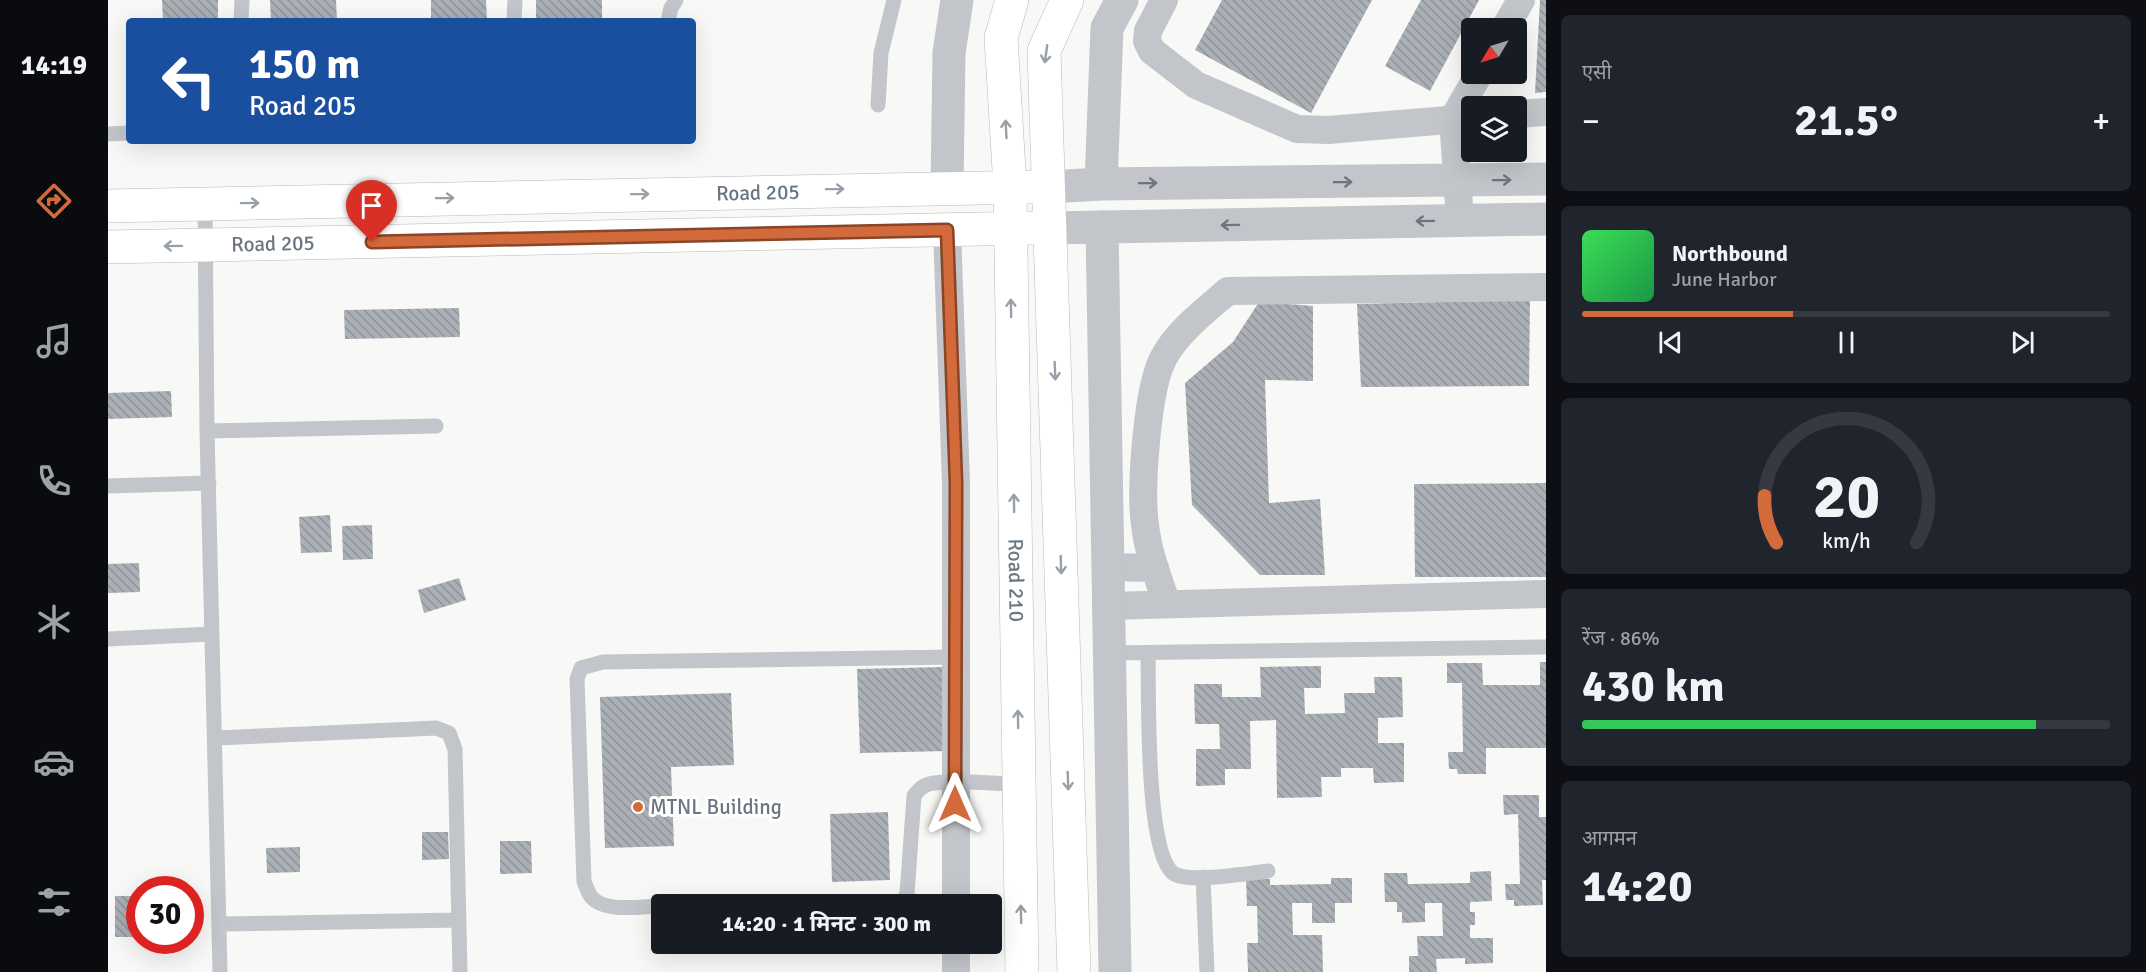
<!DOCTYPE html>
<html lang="hi">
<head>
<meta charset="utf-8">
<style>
  :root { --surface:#171b24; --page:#20242c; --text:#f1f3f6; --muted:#9ea1a6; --line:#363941; --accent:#d36a3b }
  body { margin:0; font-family:Signika,"Noto Sans Devanagari",sans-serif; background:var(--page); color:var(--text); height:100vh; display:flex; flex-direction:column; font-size:22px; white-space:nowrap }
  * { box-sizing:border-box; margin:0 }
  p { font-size:20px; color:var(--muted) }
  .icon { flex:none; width:33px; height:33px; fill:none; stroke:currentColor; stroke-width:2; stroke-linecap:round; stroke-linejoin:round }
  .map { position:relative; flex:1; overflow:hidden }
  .side { display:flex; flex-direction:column; gap:15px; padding:15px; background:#0d0f14; width:600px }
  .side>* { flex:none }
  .hud { position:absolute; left:18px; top:18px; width:570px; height:126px; border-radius:6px; box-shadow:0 6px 24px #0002; background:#1a4fa0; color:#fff; overflow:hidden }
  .needle { width:39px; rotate:232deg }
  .controls { position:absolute; left:1353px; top:18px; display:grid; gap:12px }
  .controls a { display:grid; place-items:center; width:66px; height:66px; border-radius:6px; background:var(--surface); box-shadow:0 6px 24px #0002; font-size:30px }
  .speed { position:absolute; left:18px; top:876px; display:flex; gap:12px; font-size:30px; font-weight:700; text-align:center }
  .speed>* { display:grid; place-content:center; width:78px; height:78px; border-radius:50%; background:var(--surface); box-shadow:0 6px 24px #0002; line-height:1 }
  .speed .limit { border:9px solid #d22; background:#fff; color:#111 }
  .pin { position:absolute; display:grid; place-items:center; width:51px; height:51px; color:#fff; margin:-62px -26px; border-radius:50% 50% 50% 0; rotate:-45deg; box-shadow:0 0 6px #0007 }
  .pin .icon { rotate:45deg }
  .me { position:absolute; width:66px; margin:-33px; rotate:0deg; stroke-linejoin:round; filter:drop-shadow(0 0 4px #0008) }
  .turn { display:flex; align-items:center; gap:21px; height:126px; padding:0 24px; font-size:27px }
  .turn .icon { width:78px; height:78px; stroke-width:2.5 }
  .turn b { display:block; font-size:42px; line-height:51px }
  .big { font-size:45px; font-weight:700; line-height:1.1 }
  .side .widget { flex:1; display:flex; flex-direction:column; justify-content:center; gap:9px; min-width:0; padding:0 21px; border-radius:9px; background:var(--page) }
  .side .dial { align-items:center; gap:0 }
  .dial svg { height:156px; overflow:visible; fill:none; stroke:var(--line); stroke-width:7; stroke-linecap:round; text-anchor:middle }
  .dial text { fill:var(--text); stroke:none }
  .song { display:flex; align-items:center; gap:18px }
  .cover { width:72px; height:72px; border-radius:9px; background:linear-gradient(135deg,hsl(130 70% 55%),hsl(140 70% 35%)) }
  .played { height:6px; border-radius:3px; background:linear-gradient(90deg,var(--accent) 40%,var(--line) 40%) }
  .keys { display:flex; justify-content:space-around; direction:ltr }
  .heat { display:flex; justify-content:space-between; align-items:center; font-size:33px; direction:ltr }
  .charge { height:9px; border-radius:4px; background:linear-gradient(90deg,#34c759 86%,var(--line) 0) }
  .trip { position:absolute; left:543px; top:894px; width:351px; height:60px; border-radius:6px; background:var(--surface); box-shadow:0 6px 24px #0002; font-weight:700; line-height:60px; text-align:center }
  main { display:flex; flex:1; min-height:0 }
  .dock { display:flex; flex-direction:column; width:108px; justify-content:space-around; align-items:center; background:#090b0e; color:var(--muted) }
  .dock .icon { width:42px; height:42px }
  .dock .active { color:var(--accent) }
  .dock b { font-size:27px; color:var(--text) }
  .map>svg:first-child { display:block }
</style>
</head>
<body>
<main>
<nav class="dock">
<b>14:19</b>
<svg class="icon active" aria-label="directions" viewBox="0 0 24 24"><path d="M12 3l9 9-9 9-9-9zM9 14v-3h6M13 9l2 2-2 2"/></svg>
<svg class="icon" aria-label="music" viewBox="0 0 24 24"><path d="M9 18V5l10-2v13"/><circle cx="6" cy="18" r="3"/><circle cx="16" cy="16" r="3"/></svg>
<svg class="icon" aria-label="phone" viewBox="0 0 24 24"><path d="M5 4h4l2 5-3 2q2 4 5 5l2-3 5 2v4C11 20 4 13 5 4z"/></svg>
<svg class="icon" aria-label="climate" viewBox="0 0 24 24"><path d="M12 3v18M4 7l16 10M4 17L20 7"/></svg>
<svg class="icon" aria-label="car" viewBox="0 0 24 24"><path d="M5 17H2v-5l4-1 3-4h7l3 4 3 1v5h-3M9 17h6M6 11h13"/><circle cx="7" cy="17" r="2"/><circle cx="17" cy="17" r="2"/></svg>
<svg class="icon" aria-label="filters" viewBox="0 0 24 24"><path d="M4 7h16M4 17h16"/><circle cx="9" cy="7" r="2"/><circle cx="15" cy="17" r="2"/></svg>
</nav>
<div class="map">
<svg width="1438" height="972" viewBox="0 0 1438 972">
  <defs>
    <pattern id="building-back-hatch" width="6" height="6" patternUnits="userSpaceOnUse" patternTransform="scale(1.5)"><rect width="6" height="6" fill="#aab0b6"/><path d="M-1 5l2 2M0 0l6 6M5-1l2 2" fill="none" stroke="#8e949a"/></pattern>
  </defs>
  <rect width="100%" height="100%" fill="#f8f8f6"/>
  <path fill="url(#building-back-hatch)" d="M54,0H110V21H55Z
    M162,0H228L229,21H163Z
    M323,0H378L379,21H323Z
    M428,0H494V21H428Z
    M1114,0H1264L1203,113L1087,50Z
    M1313,0H1371L1322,91L1277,66Z
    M1432,0H1438V92L1427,93Z
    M1422,300L1421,386L1253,387L1249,304Z
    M1151,302L1205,306V381L1157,380L1161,503L1212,499L1217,575H1152L1084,505L1077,383L1125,342Z
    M351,308L352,337L237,339L236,310Z
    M63,391L64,417L0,419V393Z
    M1438,483V577H1307L1306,484Z
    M222,515L224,552L193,553L191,517Z
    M264,525L265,559L235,560L234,526Z
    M31,563L32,592L0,593V564Z
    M351,578L358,600L316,613L310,590Z
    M1432,662H1438V748H1378V774H1350L1349,769H1341L1340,752H1355L1354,683H1339V663H1374L1375,685H1432Z
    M1213,666V688H1196L1197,714L1237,713L1236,693H1267L1266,677H1294L1295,717L1270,718V743H1296V782L1266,783L1265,768H1233V777H1213L1214,797L1169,798L1168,720L1142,721L1143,769H1117V785L1088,786V749H1112L1111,724H1087L1086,684H1114V697H1153L1152,667Z
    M835,667L839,751L752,753L749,669Z
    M623,693L626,765L563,767L566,846L497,848L492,697Z
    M1395,795H1431V817H1438V880H1434L1435,905L1406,906V900H1398L1397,884H1412L1410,814L1396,815Z
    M780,812L782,880L724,882L722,814Z
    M314,832H340L341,859L314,860Z
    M392,841H423L424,873L392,874Z
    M192,847V872L159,873L158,848Z
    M1383,871L1384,901L1362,902V912H1367V925H1362V938H1385V963L1357,964V958L1328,959L1329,972H1301V956H1310L1309,936H1335L1334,903H1317V922L1294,923V912H1289V902H1277L1276,873H1299L1300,884L1362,883V872Z
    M1223,878H1244V903H1227V923H1204V903H1184L1185,935H1214L1215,972H1140L1139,943H1150L1149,906H1139L1138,879H1162V885L1223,884Z
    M7,896H32V937H7Z"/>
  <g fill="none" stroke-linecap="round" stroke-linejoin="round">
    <g stroke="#b5b9bd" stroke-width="34">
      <g id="secondary">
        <path id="s1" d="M904,0L893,38L902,187L914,972"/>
        <path d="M959,0L936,51L966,972"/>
        <path id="s2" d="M0,206L922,187"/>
        <path id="s3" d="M0,247L925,228"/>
      </g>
    </g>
    <path stroke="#c2c5c9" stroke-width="15" d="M133,21L134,0
      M406,21L407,0
      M560,21L563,8L568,0
      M770,105L773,53L786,0
      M0,134L21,133
      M97,204L99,431L112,972
      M99,431L328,426
      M0,486L101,483
      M0,639L104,634
      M1002,653L1438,647
      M1040,653C1041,692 1037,851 1065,873C1079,884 1140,873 1160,871
      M107,738L328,728L341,733L347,749L352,972
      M1095,877L1099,972
      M792,904L799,894L806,796C810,790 814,786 821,784C843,779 887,784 911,784
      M554,906C536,906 503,912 488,901C481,897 479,889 476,881L469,679L473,668L495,662L847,657
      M111,924L351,920"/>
    <path stroke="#c2c5c9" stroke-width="28" d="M1056,0L1040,31L1039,41L1044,51L1088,85L1189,129L1220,130L1364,118
      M1397,28L1413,0
      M1408,114L1438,112
      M1352,220L1345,119L1371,74
      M839,230L848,483V904
      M1000,567L1047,568
      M1059,604C1050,578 1040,552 1037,525C1032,490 1039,387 1056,357C1069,332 1099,309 1120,291L1438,287
      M1001,606L1438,594
      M848,944V972"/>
    <path stroke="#c2c5c9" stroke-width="33" d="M993,184L999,28L1014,0
      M839,187L841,53L849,0
      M940,187L993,184L1438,179
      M994,227L1007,972
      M942,228L1438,219"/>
    <use href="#secondary" stroke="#fff" stroke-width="33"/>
  </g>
  <defs><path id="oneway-shaft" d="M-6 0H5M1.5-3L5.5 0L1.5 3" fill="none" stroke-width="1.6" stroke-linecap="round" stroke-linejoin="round" transform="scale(1.5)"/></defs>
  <g stroke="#979fa9">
    <use href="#oneway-shaft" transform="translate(938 54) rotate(98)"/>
    <use href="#oneway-shaft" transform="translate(898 129) rotate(-93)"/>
    <use href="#oneway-shaft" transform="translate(727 189) rotate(-1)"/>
    <use href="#oneway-shaft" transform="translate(532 194) rotate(-1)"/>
    <use href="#oneway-shaft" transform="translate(337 198) rotate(-1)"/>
    <use href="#oneway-shaft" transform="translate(142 203) rotate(-1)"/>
    <use href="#oneway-shaft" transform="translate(65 246) rotate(179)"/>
    <use href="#oneway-shaft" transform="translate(903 308) rotate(-91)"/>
    <use href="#oneway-shaft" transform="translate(947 371) rotate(88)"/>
    <use href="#oneway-shaft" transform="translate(906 503) rotate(-91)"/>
    <use href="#oneway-shaft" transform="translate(953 565) rotate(88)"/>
    <use href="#oneway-shaft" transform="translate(910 719) rotate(-91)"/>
    <use href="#oneway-shaft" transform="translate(960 781) rotate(88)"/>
    <use href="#oneway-shaft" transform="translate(913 914) rotate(-91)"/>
  </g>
  <g stroke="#6a7684">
    <use href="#oneway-shaft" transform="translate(1394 180) rotate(-1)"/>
    <use href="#oneway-shaft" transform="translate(1235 182) rotate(-1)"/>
    <use href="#oneway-shaft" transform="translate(1040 183) rotate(-1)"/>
    <use href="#oneway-shaft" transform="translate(1317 221) rotate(179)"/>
    <use href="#oneway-shaft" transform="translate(1122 225) rotate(179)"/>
  </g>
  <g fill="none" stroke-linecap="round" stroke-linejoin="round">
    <g stroke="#894526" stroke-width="15">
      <path id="route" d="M264,242L839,230L848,483L847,804"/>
    </g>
    <use href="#route" stroke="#d36a3b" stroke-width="10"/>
  </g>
  <circle fill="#d36a3b" stroke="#fff" stroke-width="2" cx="530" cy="807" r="6"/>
  <g text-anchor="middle" stroke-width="6" stroke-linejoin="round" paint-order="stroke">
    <g font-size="21" fill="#6a7684" stroke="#fff">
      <text dy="7" stroke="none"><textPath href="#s2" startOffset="650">Road 205</textPath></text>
      <text dy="7" stroke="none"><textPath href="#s3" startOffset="165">Road 205</textPath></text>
      <text dy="7" stroke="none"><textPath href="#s1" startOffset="582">Road 210</textPath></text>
    </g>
    <g font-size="21" fill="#6a7684" stroke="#fff" text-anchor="start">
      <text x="542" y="814">MTNL Building</text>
    </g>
  </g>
</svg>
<div class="controls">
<a><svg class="needle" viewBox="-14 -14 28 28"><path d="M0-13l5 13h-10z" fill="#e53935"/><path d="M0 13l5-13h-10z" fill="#9ea1a6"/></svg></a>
<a><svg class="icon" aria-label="layers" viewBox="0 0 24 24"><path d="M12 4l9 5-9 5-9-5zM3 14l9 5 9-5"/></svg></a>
</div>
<div class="speed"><div class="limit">30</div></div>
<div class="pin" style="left:264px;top:242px;background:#d93025"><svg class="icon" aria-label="arrive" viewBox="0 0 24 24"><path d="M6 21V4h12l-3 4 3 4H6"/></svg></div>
<svg class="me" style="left:847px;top:804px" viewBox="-20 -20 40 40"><path d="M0-17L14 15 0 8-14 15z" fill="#d36a3b" stroke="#fff" stroke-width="4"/></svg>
<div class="trip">14:20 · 1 मिनट · 300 m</div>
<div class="hud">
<div class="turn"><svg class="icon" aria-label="left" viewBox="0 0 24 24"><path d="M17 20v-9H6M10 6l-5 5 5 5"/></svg><div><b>150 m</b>Road 205</div></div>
</div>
</div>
<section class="side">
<div class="widget"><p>एसी</p>
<div class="heat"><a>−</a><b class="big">21.5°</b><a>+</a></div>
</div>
<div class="widget">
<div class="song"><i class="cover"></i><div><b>Northbound</b><p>June Harbor</p></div></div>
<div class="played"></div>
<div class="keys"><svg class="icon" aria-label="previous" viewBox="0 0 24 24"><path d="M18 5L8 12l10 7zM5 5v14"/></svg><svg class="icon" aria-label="pause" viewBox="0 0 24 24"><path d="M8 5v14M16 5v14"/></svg><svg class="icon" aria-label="next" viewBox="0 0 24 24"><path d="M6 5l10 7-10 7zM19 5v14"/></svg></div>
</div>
<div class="widget dial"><svg viewBox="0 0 100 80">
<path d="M14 69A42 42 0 1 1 86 69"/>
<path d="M14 69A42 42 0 0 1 8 45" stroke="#d36a3b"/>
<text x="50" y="56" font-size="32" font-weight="700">20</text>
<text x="50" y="72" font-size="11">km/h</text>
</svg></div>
<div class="widget"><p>रेंज · 86%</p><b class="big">430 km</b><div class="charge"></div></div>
<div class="widget"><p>आगमन</p><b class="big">14:20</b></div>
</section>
</main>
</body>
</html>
